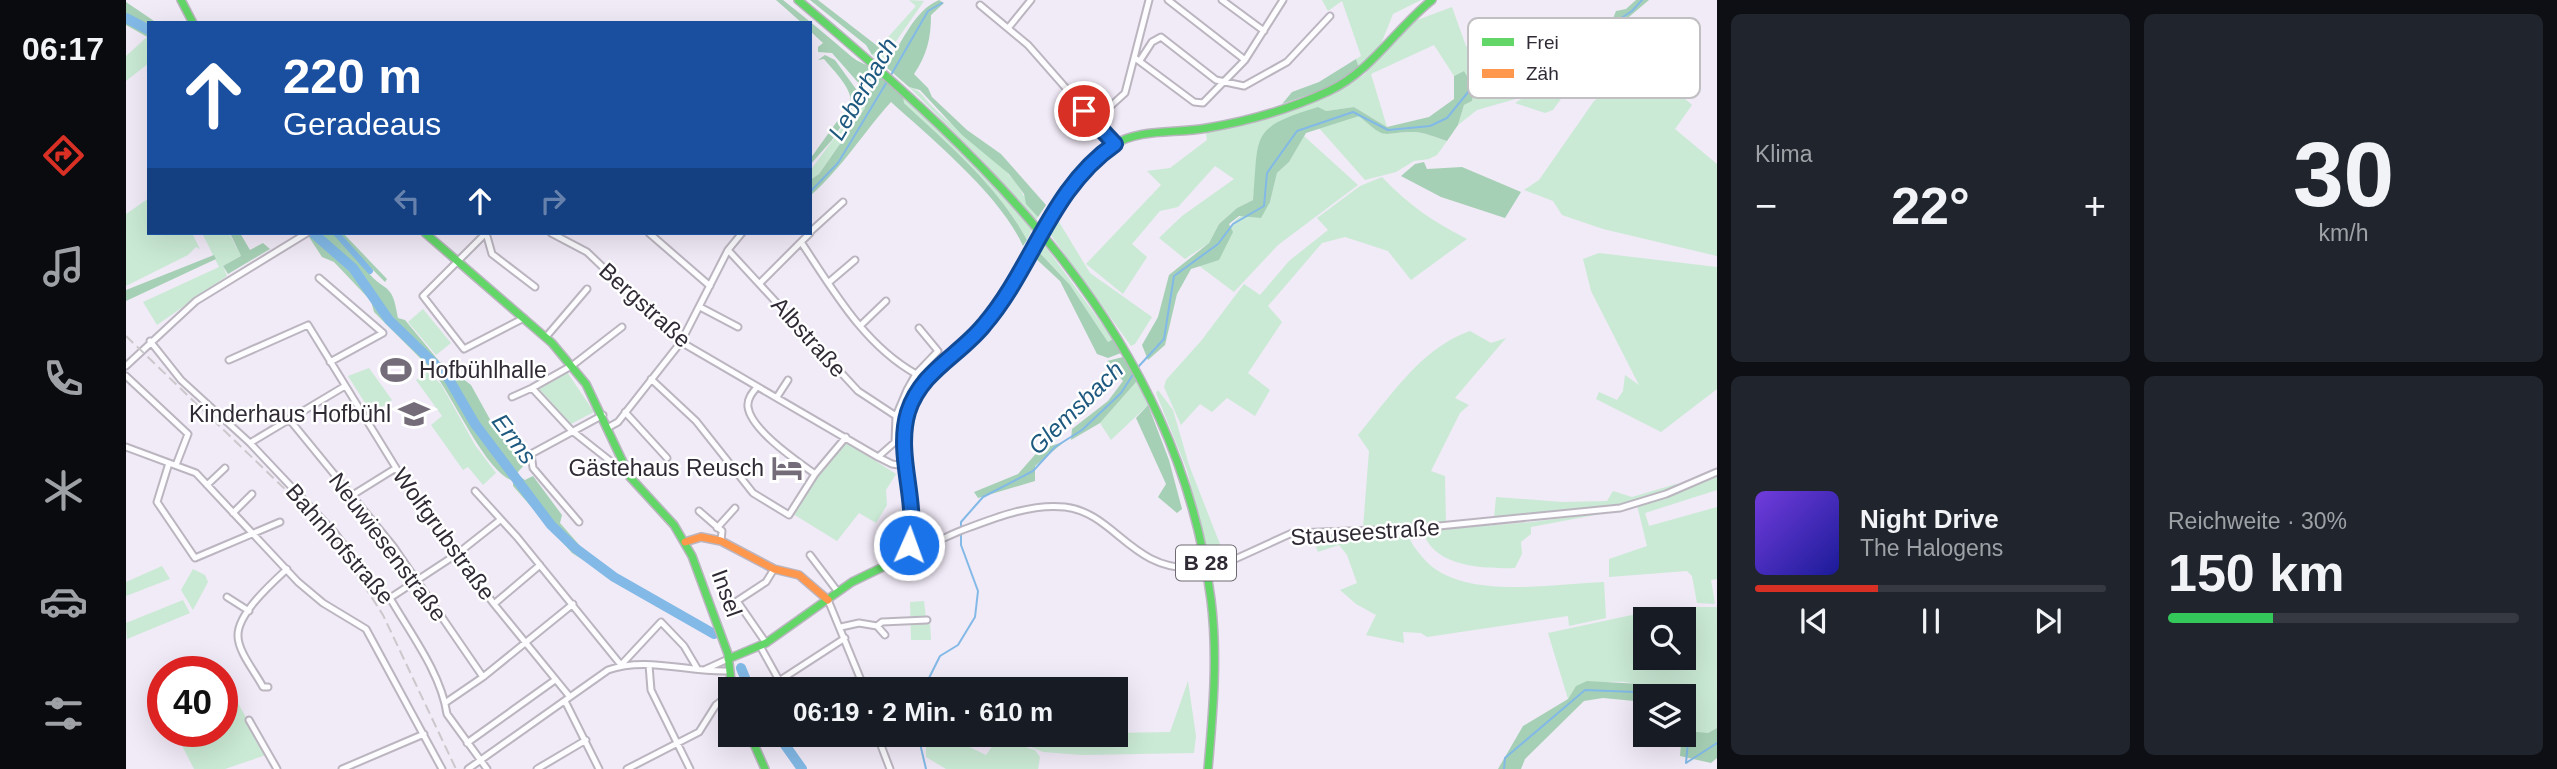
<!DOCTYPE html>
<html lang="de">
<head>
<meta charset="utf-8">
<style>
  :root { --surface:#171b24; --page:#20242c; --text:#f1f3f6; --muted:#9ea1a6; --line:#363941; --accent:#d93025 }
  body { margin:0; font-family:Helvetica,sans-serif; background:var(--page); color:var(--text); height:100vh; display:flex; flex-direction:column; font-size:26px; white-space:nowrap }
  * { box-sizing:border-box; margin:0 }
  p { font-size:23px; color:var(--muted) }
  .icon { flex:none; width:38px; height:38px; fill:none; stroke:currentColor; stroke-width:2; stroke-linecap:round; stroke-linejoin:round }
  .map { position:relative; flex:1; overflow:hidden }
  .side { display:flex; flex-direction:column; gap:14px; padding:14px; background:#0d0f14; width:840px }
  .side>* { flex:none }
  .hud { position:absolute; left:21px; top:21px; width:665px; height:214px; border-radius:0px; box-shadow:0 7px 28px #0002; background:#1a4fa0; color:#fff; overflow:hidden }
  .tools { position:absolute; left:1507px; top:607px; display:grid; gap:14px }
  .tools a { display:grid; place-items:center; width:63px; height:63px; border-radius:0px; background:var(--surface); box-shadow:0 7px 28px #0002; font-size:35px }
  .speed { position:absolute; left:21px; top:656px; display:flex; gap:14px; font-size:35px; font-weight:700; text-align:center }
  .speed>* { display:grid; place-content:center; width:91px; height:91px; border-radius:50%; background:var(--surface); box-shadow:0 7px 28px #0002; line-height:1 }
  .speed .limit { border:10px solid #d22; background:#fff; color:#111 }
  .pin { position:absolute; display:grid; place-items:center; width:60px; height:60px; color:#fff; margin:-30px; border:4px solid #fff; border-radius:50%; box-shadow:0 2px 7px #0007 }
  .me { position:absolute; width:77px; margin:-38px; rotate:2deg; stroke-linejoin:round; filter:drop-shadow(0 0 5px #0008) }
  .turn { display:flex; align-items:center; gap:24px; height:147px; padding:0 21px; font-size:32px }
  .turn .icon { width:91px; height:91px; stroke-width:2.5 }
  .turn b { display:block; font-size:49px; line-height:60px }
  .lanes { display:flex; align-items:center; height:66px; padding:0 21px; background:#0003; justify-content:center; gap:35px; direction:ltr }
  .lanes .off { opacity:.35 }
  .big { font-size:52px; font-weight:700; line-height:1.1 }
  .side .widget { flex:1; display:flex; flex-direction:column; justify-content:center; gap:10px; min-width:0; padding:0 24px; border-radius:10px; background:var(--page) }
  .side .dial { align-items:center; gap:0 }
  .dial b { font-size:91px; line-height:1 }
  .song { display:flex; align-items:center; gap:21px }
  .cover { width:84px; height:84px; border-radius:10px; background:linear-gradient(135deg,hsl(260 70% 55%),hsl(240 70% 35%)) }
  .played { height:7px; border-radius:4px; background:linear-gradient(90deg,var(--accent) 35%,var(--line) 35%) }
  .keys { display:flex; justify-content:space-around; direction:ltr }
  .heat { display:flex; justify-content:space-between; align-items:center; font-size:38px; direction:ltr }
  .charge { height:10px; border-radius:5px; background:linear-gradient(90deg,#34c759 30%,var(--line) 0) }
  .side .tiles { flex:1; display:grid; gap:14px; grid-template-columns:repeat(2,1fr) }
  .trip { position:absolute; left:592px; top:677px; width:410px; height:70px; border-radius:0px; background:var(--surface); box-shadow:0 7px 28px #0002; font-weight:700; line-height:70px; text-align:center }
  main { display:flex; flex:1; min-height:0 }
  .tabs { display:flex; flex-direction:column; width:126px; justify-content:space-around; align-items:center; background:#090b0e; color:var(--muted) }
  .tabs .icon { width:49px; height:49px }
  .tabs .active { color:var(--accent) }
  .tabs b { font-size:32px; color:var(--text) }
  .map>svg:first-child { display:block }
</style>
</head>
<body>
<main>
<nav class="tabs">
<b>06:17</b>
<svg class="icon active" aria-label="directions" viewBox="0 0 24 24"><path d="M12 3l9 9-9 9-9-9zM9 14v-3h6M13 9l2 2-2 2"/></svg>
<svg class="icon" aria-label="music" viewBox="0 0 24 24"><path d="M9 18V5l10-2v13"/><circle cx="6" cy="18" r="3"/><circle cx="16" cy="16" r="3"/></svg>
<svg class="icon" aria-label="phone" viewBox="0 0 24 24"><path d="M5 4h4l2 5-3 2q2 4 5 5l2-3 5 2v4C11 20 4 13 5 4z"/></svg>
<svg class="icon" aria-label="climate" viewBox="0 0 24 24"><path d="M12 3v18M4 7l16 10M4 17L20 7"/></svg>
<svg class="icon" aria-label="car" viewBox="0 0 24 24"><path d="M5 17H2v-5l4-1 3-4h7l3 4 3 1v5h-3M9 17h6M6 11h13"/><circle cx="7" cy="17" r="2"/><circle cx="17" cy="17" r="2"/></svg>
<svg class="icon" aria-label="filters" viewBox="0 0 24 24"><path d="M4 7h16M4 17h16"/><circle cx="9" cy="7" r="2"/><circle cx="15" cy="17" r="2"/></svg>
</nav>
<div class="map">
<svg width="1591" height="769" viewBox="0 0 1591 769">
  <rect width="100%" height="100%" fill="#f1eaf7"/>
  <path fill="#caead5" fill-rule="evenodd" d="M783,0L798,1L755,63L746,55L790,6Z
    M1196,0H1295L1267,14L1251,54L1233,68L1230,59L1235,56L1216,1L1202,11Z
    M1326,7L1340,46L1361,59L1344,82L1338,71L1328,76L1308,45L1245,74L1261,127L1228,107L1200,111L1129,180L1127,200L1111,208L1093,224L1083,243L1059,259L1033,238L1056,216L1108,179L1089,166L1052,207L1034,211L1006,244L1021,257L997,294L960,264L1035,185L1021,171L1044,168L1081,140L1080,133L1210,91L1238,75L1286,22Z
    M1494,28L1498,36L1455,71L1427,110L1419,113L1389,103L1433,75Z
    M21,37L23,63L0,81V56Z
    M1542,40L1561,59L1541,83L1566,105L1549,129L1591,164V256L1477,229L1436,215L1427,201L1398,190L1413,180L1468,101L1509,71Z
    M1379,64L1393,98L1351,110L1332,125L1338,105L1346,101L1349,88Z
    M783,87C794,90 796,95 803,103C828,130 862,149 885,177C897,190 900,204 912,217L910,220L857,161Z
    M777,94L851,166L907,227L901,240C872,186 822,144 778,103Z
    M736,100L739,108L693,174L684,180V171Z
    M1233,115C1261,140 1255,132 1288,132C1298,132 1311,138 1321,141L1311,155L1303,159L1288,161L1270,172L1239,180L1193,128Z
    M1178,136L1232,185L1152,245L1108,292L1072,265L1093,260C1105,218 1104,220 1144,202L1151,173L1163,162Z
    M1256,177C1281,204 1309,223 1341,239L1285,280L1262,251L1219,237L1196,243L1142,306L1156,322L1122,373L1144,390L1129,416L1101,398L1086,412L1074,404L1055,425L1038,387L1040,380L1075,341L1118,284L1134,295L1163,261L1202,230L1191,218L1234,186Z
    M23,198V233H66L74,249L70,247L62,255L0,286V214Z
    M930,217L964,273L1026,317L1009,344L1005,346L922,231Z
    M76,233H103L115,256L97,266L101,276L31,325L17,302L93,267Z
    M917,243L987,339L982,342L944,285L912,251Z
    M1473,253L1591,267V389L1535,432L1470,399L1473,392L1491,400L1497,391L1499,375L1513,385L1465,291L1457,259Z
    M297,309L325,343L310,355L282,322Z
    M1344,331L1365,343L1380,338L1329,398L1343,405L1334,413L1305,471L1319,476L1320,524L1237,528L1243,451L1232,435C1264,397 1295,348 1344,331Z
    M243,368L266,400L246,414L222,376Z
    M301,372L315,384L349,445L370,473L357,485L342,467L337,470L305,425L316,416L290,380Z
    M441,372L468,412L445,424L412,388Z
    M1011,381L1022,405L985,440L974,423Z
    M1032,390L1047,410L1063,465L1099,557L1083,558L1061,470L1030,393Z
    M720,442L770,474L760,490L761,505L750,523L733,513L711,541L667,514L689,478Z
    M1591,475V490L1519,513L1523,526L1591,507V579L1585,580L1589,604L1571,603L1566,576L1561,571L1483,577V559L1521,546L1511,505Z
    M1550,484L1555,485L1494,505L1368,518L1370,497L1436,502L1481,501L1487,491L1506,497Z
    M1496,510L1405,527V534L1395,542L1396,554L1389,568C1359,569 1306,567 1297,531L1406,522Z
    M1189,532H1282C1283,542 1291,551 1298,559C1335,601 1425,584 1478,582L1480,618L1443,626L1442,616L1301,637L1295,633L1277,632L1278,643L1240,635L1250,615L1230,604L1214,590L1231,583L1221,555L1213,545L1192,552L1186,536Z
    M36,566L44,579L0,596V582Z
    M67,569L79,575L82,582L67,610L55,590Z
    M57,600L64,613L1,639L0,623Z
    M798,601L800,618L793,622H804L805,640H785L784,602Z
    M1543,607H1591V728L1582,733H1570L1567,705L1558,703V696C1537,696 1529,688 1510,684C1491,679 1469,684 1450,686L1442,699L1422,633ZM1519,620H1558V658H1519Z
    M1062,681L1070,736L1068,753L956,755L917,752L876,735L1044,732Z
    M103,686L140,755L99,769H68L49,732H96V689Z
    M800,735H835L833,742L860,755L872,738L909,750L914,757L912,769H820L800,757Z"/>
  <path fill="#a6d0b5" d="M650,0H657C681,19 704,38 726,57C733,63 742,64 750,71L743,84L736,87L706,53L692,52V47L697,43L684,31V23H676Z
    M684,0H692L754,48L746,55L740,45Z
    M813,0L818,3L805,15C805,38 801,55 788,74L802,88L806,97L841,130L875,154L920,205L912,217L900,204L898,194L883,174L836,135L794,90L783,87L760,67C774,46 788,10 813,0Z
    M1510,0H1523L1471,44L1413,51L1374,67L1349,88L1346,101L1338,105L1332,125L1321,141C1311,138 1298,132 1288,132C1253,132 1263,142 1233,116L1180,133L1163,162L1151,173L1144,202L1135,218L1113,216L1103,224L1107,232L1093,260L1065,269L1051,294L1039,345L1022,360L1016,345L1032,317L1043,275L1083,243L1093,224L1111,208L1127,200C1133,134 1123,128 1192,107L1200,111L1228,107L1261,127L1303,117L1328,99V76L1338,71L1344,81L1365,54L1423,32L1474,29L1486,21L1490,11L1500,9Z
    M0,2L31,23H23V38L0,25Z
    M699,55L709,60L735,96L706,140L684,165V159L725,102C725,87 708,71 698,59L692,60Z
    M1230,59L1233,68L1199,89L1156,104L1166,92L1193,82Z
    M754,75L777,94L778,103C822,144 872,186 901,240L897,246C875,196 806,139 765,102C737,133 716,168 684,196V180L693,174L739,108L736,100Z
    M1298,162L1301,169L1336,167L1395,192L1379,218L1315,197L1275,176L1289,164Z
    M104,233H114L124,250L137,243L144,249L102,274L97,266L115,256Z
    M188,233H217L261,279L259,282L242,265L238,267C258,295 266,278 272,318L279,320L313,361L302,366L248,312L245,301L208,262L196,257L183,237Z
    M912,251L944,285L982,342L987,339L995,353L982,358L971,354L934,281L907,256Z
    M88,255L90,259L0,301V290Z
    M997,357L1011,381L974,423L945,440L946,429L982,401L997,381L981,361Z
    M315,362L345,385L371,432L399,464L385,480C358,469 327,396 306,370Z
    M1022,405L1043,460L1056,509L1051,513L1032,497L1040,484L1010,418Z
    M938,442L909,466V481L852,498L848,492L892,474L914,449Z
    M393,476L399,480L407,476L436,515L434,523L463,556L462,563L446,553L387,486V481Z
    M1461,681L1514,684L1540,696H1519V702L1477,698L1458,701L1399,759L1395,769H1372L1397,726L1442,699L1450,686Z
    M1558,703L1567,705L1570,732L1582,733L1591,728V758L1585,763L1554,756Z"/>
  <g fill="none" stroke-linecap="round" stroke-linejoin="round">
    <path stroke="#82b9e6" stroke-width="2" d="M765,75L802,11L816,3
      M684,192L712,163L762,80
      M1013,366L1038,339L1048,276L1092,244L1107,224L1138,206L1141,173L1171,131L1227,112L1262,130L1304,126L1321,118L1369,59L1437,37L1469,35L1506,11L1516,0
      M797,690L814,656L832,645L849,617L852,591L835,545V522L857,497L907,471L929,447L956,430L995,393L1008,373
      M1558,716L1564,719L1560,763L1591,743
      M792,735L800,769
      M1378,769L1379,758L1459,690L1509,692L1519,697"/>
    <path stroke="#82b9e6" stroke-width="6" d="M210,233L244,271"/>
    <path stroke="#82b9e6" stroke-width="10" d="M0,18L23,30
      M187,233L227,268L263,320L321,376L349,424L425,525L449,548L488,577L588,634
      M615,668L624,690
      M652,735L676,769"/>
    <g stroke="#bbb5c0" stroke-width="9">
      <path id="street" d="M1042,0L1119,60
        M1096,0L1138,31
        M854,5L902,45L989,144
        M883,27L905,0
        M1009,58L1068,102L1077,103L1119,60L1157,0
        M1015,59L1026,42L1035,37L1090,80L1118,86L1161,62L1204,16
        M967,122L999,93L1023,0
        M684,232L717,202
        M360,233L297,296L338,349L398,318
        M360,233L366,254L409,287
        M425,233L461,252L555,342L752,457L766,464L779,466
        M523,233L584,286
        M675,242C707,290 738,345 790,374
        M602,250L732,391L770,416
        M193,278L257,333L204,362
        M634,283L684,233
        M702,283L729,260
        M574,307L612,327
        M734,326L760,301
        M496,327L447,365L406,388L445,430L488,464H497
        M420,337L461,289
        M24,341L55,380L124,443L208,532L255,595L264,598C284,633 315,673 321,714L361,769
        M103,360L182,325L283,489L368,604L444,697
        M0,366L70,301L181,233
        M0,376L62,434L50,465
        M525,379L570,421L627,493L663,515L689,474L720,437
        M631,387C626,393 621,399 622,407C625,430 671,461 689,474
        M386,397L406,388
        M651,397L662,380
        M499,412L541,458
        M163,419L267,546L357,677
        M483,427L492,422L555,342L602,250L616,233
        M124,443L219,386
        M0,447L70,473L172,582L197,603L240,629L316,769
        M752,457L769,442L770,416L781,390L790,374L812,351L793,328
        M43,463L31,502L69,558L154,522
        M81,485L99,468
        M349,491L391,537L495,665L535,622L558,646L571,668
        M225,496L270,468
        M573,511L596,531L595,541
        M107,513L126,494
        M453,522L407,468L405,454L477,415
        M591,528L609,508
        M783,545C803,548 816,538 834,531C866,519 904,503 939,507C989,513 1005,571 1069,568
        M684,555L712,592
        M1091,565L1107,560L1166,533L1283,529L1494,508L1540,494L1591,472
        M101,597L123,611
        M264,598L331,554L374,520
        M702,600L739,690
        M368,604L414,565
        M751,626L759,635
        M715,627L733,623L751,626L756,622L801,620
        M640,643L611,601L640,582L648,569
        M634,646L654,682
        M523,665L525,690L564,769
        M580,669L602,659
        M142,687H137C130,673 112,652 112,636C111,614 146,583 161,569
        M639,690L719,638
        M439,701L473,769
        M319,703L357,677L447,604
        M123,720L151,769
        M751,735L764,769
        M341,743L429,680
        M216,769L298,734
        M342,769L482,670C521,656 564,673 603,671
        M411,769L460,740
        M501,769L573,732L590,705L604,694"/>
    </g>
    <g stroke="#bbb5c0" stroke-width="10">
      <path id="fast" d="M55,0L67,23
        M672,0C865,162 1051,336 1085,600C1092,655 1087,713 1082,769
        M923,216C940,191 960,161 987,145C1014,128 1050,134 1081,128C1123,121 1164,109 1203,91C1247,70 1269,29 1306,0
        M299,233L426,343L460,384L504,477L548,525L566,556L602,654L606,690
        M602,659L640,643L726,582L761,565L783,545L787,530L779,445L785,403L801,377L866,316L907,246
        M624,735L639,769"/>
    </g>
    <g stroke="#bbb5c0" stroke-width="10">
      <path id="slow" d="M559,542L575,537L595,541L648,569L673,575L702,600"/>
    </g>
    <use href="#street" stroke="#fdfcfe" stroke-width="5"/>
    <use href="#fast" stroke="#63d668" stroke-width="7"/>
    <use href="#slow" stroke="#ff974d" stroke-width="7"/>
    <path stroke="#cac8cb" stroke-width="2" stroke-dasharray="10 5" stroke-linecap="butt" d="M0,336L162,492L219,556L257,615L330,769"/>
    <g stroke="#bbb5c0" stroke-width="9" stroke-linecap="butt">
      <path id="street-bridge" d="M1069,568L1091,565"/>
    </g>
    <g stroke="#bbb5c0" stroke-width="10" stroke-linecap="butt">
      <path id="slow-bridge" d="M907,246L923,216"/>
    </g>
    <use href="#street-bridge" stroke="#fdfcfe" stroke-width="5"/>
    <use href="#slow-bridge" stroke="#ff974d" stroke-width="7"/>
  </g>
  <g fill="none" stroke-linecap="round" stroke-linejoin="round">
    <g stroke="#114b97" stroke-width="18">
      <path id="route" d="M783,545C793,502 769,456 782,412C795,371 833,356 858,325C907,268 924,189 989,144L958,111"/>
    </g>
    <use href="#route" stroke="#1a73e8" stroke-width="12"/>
  </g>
  <defs>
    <g id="stadium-bare" transform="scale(2.415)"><path d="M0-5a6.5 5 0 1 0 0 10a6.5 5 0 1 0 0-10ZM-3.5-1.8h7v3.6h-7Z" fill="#746d79" stroke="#fff" stroke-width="2.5" paint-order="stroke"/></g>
    <g id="school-bare" transform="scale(2.415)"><path d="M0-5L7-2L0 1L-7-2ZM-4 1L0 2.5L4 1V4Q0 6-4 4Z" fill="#746d79" stroke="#fff" stroke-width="2.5" paint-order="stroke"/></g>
    <g id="hotel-bare" transform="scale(2.415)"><path d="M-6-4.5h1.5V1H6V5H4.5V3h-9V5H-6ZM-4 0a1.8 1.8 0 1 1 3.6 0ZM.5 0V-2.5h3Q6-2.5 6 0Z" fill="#746d79" stroke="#fff" stroke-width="2.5" paint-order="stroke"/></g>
  </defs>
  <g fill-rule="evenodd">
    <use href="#stadium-bare" x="270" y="370"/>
    <use href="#school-bare" x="288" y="414"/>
    <use href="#hotel-bare" x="661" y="468"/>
  </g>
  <g text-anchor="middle" stroke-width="5" stroke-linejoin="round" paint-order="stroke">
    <rect fill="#fff" stroke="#6e6a72" stroke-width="2" x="1050" y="545.5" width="60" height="35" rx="5"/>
    <g font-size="21" font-weight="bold" fill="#302a35">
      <text x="1080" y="570">B 28</text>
    </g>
    <g font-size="23" fill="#302a35" stroke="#fff">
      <text transform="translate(519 305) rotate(42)" y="8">Bergstraße</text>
      <text transform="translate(683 337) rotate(48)" y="8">Albstraße</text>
      <text transform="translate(1239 532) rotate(-4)" y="8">Stauseestraße</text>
      <text transform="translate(318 534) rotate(54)" y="8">Wolfgrubstraße</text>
      <text transform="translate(214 544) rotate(49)" y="8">Bahnhofstraße</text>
      <text transform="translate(262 547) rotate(53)" y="8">Neuwiesenstraße</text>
      <text transform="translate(601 593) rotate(70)" y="8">Insel</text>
    </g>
    <g font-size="23" fill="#302a35" stroke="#fff" text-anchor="end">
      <text x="293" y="378" text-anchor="start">Hofbühlhalle</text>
      <text x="265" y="422">Kinderhaus Hofbühl</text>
      <text x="638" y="476">Gästehaus Reusch</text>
    </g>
    <g font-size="24" font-style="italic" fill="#1d587f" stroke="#fff">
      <text transform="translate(737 89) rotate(-60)" y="8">Leberbach</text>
      <text transform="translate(950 408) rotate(-44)" y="8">Glemsbach</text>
      <text transform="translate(388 439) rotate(53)" y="8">Erms</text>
    </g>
  </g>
  <rect x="1342" y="18" width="232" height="80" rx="10" fill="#fff" stroke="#c1bfc2" stroke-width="2"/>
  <rect x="1356" y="38" width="32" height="8" fill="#63d668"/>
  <rect x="1356" y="69" width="32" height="9" fill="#ff974d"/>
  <g font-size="19" fill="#302a35">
    <text x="1400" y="49">Frei</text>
    <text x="1400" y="80">Zäh</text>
  </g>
</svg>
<div class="tools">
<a><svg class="icon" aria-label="search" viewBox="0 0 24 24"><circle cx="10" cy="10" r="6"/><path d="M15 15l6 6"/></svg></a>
<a><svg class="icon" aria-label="layers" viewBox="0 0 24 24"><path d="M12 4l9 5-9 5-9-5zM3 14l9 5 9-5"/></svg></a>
</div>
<div class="speed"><div class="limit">40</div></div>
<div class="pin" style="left:958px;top:111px;background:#d93025"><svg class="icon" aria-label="arrive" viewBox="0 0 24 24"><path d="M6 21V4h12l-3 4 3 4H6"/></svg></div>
<svg class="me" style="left:783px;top:545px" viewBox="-20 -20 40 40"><circle r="17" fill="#1a73e8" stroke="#fff" stroke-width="3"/><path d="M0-11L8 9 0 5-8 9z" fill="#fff"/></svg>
<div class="trip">06:19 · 2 Min. · 610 m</div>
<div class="hud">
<div class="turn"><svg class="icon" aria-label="ahead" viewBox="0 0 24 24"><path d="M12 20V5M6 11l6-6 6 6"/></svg><div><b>220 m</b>Geradeaus</div></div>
<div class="lanes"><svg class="icon off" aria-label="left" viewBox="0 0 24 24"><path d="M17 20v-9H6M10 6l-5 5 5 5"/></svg><svg class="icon" aria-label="ahead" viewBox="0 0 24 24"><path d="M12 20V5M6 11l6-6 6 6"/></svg><svg class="icon off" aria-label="right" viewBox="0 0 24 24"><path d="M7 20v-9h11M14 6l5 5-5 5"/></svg></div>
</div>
</div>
<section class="side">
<div class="tiles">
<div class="widget"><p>Klima</p>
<div class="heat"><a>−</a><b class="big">22°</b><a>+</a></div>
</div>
<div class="widget dial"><b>30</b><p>km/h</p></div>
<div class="widget">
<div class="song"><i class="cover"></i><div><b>Night Drive</b><p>The Halogens</p></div></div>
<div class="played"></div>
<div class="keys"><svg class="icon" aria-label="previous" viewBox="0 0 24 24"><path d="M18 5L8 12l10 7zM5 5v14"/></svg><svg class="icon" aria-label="pause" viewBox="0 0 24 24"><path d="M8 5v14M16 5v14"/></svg><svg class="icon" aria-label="next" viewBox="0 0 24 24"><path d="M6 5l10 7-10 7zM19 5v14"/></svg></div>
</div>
<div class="widget"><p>Reichweite · 30%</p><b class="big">150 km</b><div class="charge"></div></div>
</div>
</section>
</main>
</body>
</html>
